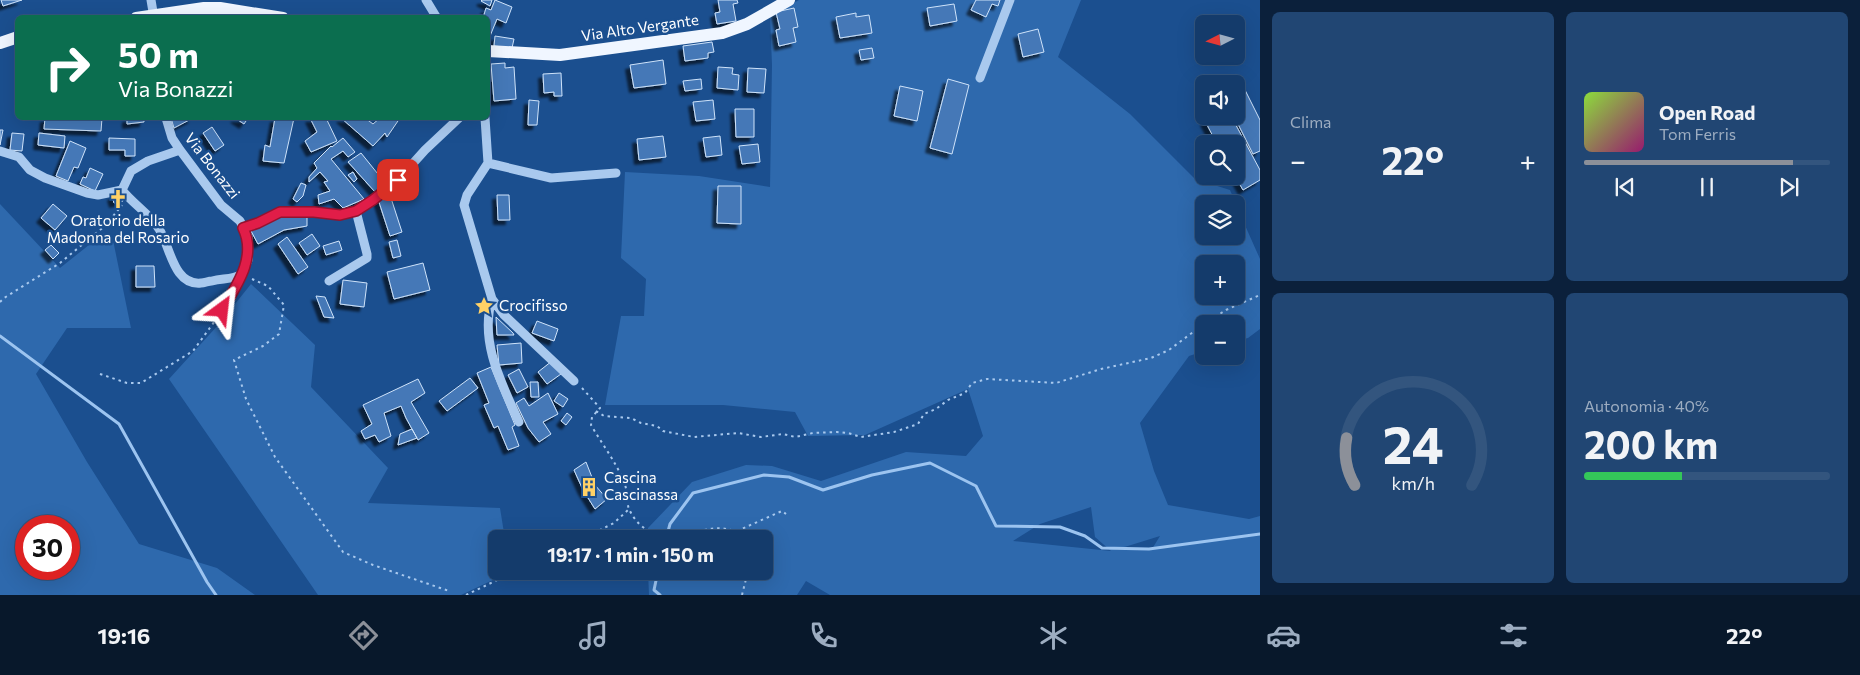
<!DOCTYPE html>
<html lang="it">
<head>
<meta charset="utf-8">
<style>
  :root { --surface:#143b6b; --page:#214673; --text:#f1f3f6; --muted:#9dadc1; --line:#33557e; --accent:#8c9099 }
  body { margin:0; font-family:Commissioner,sans-serif; background:var(--page); color:var(--text); height:100vh; display:flex; flex-direction:column; font-size:19px; white-space:nowrap }
  * { box-sizing:border-box; margin:0 }
  p { font-size:16px; color:var(--muted) }
  .icon { flex:none; width:28px; height:28px; fill:none; stroke:currentColor; stroke-width:2; stroke-linecap:round; stroke-linejoin:round }
  .map { position:relative; flex:1; overflow:hidden }
  .details { display:flex; flex-direction:column; gap:12px; padding:12px; background:#0b203b; width:600px }
  .details>* { flex:none }
  .top-card { position:absolute; left:15px; top:15px; width:475px; height:105px; border-radius:8px; box-shadow:0 5px 20px #0002,0 0 0 1px var(--line); background:#0b6e4f; color:#fff; overflow:hidden }
  .needle { width:32px; rotate:264deg }
  .buttons { position:absolute; left:1195px; top:15px; display:grid; gap:10px }
  .buttons a { display:grid; place-items:center; width:50px; height:50px; border-radius:8px; background:var(--surface); box-shadow:0 5px 20px #0002,0 0 0 1px var(--line); font-size:25px }
  .speed { position:absolute; left:15px; top:515px; display:flex; gap:10px; font-size:25px; font-weight:700; text-align:center }
  .speed>* { display:grid; place-content:center; width:65px; height:65px; border-radius:50%; background:var(--surface); box-shadow:0 5px 20px #0002,0 0 0 1px var(--line); line-height:1 }
  .speed .limit { border:8px solid #d22; background:#fff; color:#111 }
  .pin { position:absolute; display:grid; place-items:center; width:42px; height:42px; color:#fff; margin:-21px; border-radius:10px; box-shadow:0 2px 8px #0006 }
  .me { position:absolute; width:55px; margin:-28px; rotate:30deg; stroke-linejoin:round; filter:drop-shadow(0 0 4px #0008) }
  .turn { display:flex; align-items:center; gap:18px; height:105px; padding:0 20px; font-size:22px }
  .turn .icon { width:65px; height:65px; stroke-width:2.5 }
  .turn b { display:block; font-size:35px; line-height:42px }
  .big { font-size:38px; font-weight:700; line-height:1.1 }
  .details .card { flex:1; display:flex; flex-direction:column; justify-content:center; gap:8px; min-width:0; padding:0 18px; border-radius:8px; background:var(--page) }
  .details .dial { align-items:center; gap:0 }
  .dial svg { height:130px; overflow:visible; fill:none; stroke:var(--line); stroke-width:7; stroke-linecap:round; text-anchor:middle }
  .dial text { fill:var(--text); stroke:none }
  .song { display:flex; align-items:center; gap:15px }
  .cover { width:60px; height:60px; border-radius:8px; background:linear-gradient(135deg,hsl(90 70% 55%),hsl(320 70% 35%)) }
  .played { height:5px; border-radius:2px; background:linear-gradient(90deg,var(--accent) 85%,var(--line) 85%) }
  .keys { display:flex; justify-content:space-around; direction:ltr }
  .heat { display:flex; justify-content:space-between; align-items:center; font-size:28px; direction:ltr }
  .charge { height:8px; border-radius:4px; background:linear-gradient(90deg,#34c759 40%,var(--line) 0) }
  .details .tiles { flex:1; display:grid; gap:12px; grid-template-columns:repeat(2,1fr) }
  .trip { position:absolute; left:488px; top:530px; width:285px; height:50px; border-radius:8px; background:var(--surface); box-shadow:0 5px 20px #0002,0 0 0 1px var(--line); font-weight:700; line-height:50px; text-align:center }
  .tabs { display:flex; height:80px; justify-content:space-around; align-items:center; background:#08182b; color:var(--muted) }
  .tabs .icon { width:35px; height:35px }
  .tabs .active { color:var(--accent) }
  .tabs b { font-size:22px; color:var(--text) }
  main { display:flex; flex:1; min-height:0 }
  .map>svg:first-child { display:block }
</style>
</head>
<body>
<main>
<div class="map">
<svg width="1260" height="595" viewBox="0 0 1260 595">
  <defs>
    <filter id="shadow"><feDropShadow dx="-4.5" dy="4.5" stdDeviation="1" flood-color="#0009"/></filter>
  </defs>
  <rect width="100%" height="100%" fill="#1b4f8f"/>
  <path fill="#2e69ad" fill-rule="evenodd" d="M799,0H1081L1058,57L1130,114L1195,179L1230,190L1236,204H1204V236H1236V205L1260,259V329L1248,338L1236,341V324H1204V351L1189,356L1140,423L1154,471L1168,505L1249,519L1260,516V595H830L806,581L797,595H649L648,571H764V539H648V528L692,482L746,465L772,466L821,481L906,452L966,456L983,436L968,389L865,435L808,436L795,412L723,405H605L621,316H644L646,279L621,258L625,172L699,176L770,187L772,65L770,16ZM1204,264H1236V296H1204ZM1091,507L1095,537L1111,551L1013,541L1040,524ZM1160,536L1152,549L1115,550Z
    M0,204L60,268L104,233L113,240L131,328H67L36,374L87,462L139,544L217,568L255,595H0ZM69,526V569H26V526Z
    M251,284L315,345L311,387L388,468L368,503L500,508L505,539H496V571L510,572L461,595H318L169,379L219,324Z"/>
  <g fill="none" stroke-linecap="round" stroke-linejoin="round">
    <path stroke="#9cc4f0" stroke-width="3" d="M0,336L119,424L207,582L216,595
      M666,539L670,524L693,493L764,475L789,477L823,490L872,475L930,463L976,486L996,526L1060,527L1085,536L1102,548L1149,549L1260,534
      M658,571L654,590L660,595"/>
  </g>
  <path fill="#4478b7" stroke="#cfe3fa" filter="url(#shadow)" d="M1,0H22L3,6Z
    M482,0H492L490,6L481,1Z
    M495,0L512,7L506,23L497,19L488,41V18H483L486,8L491,10Z
    M718,0H737L738,3L733,4L736,21L717,24L715,13L720,12Z
    M976,0H1000L998,6L992,4L986,17L971,10Z
    M954,4L957,21L930,26L927,8Z
    M794,8L798,27L793,28L796,42L779,46L776,30L780,29L776,12Z
    M856,13V17L869,15L872,33L840,38L836,17Z
    M1038,29L1044,52L1023,57L1018,34Z
    M495,36L514,39L512,48L494,46Z
    M712,42L714,52L708,53V58L685,61L683,46Z
    M872,48L874,58L861,60L859,50Z
    M663,60L666,84L634,88L630,65Z
    M505,63V68L514,67L516,99L494,101L491,64Z
    M718,67L733,68L732,74L739,75L738,90L717,88Z
    M748,68L766,69L764,93L747,92Z
    M561,73L562,96H554V92L544,93L543,74Z
    M701,79L702,89L685,91L683,81Z
    M948,79L969,85L952,154L930,148Z
    M900,86L923,91L917,121L894,116Z
    M1245,90L1260,120V151L1253,154L1234,116H1236V94Z
    M529,100L539,101L537,125H528Z
    M713,100L715,119L696,121L693,102Z
    M735,109H754V137H736Z
    M1214,116H1231L1260,170V180L1243,190L1235,176L1236,144H1217L1205,121Z
    M45,118H102L101,131L44,129Z
    M127,118H144V122L127,124Z
    M171,118H193L174,128Z
    M235,118H248L244,124Z
    M275,118H294L284,163L263,161L265,145L270,147Z
    M310,118H326L337,141L311,152L305,141L317,132Z
    M341,118H365L373,124L380,118H400L387,137L385,133L373,146Z
    M212,127L224,145L215,151L203,133Z
    M0,130H3L0,145Z
    M12,133L24,134L22,151L10,150Z
    M39,133L65,136L64,148L38,145Z
    M663,136L666,157L639,160L637,139Z
    M720,136L722,155L706,157L703,138Z
    M109,138L135,139V156H125V150H109Z
    M343,138L355,152L348,157L343,151L331,159L364,199L343,208L334,199L319,204L318,195L330,191L324,182L328,181L320,172L309,182V177L317,168L314,163L331,146L332,147Z
    M70,141L86,148L78,168L74,167L68,181L56,176Z
    M758,144L760,162L742,164L739,146Z
    M361,153L386,184L375,192L348,162Z
    M90,168L103,174L95,191L80,184L83,177L86,178Z
    M353,172L357,179L354,182L348,175Z
    M301,183L306,185L303,196L297,202L293,199Z
    M718,186H741V224L717,223Z
    M121,194L123,201L114,203L112,196Z
    M390,195L402,232L390,236L378,199Z
    M497,195H509L510,220H498Z
    M53,204L67,216L55,230L41,218Z
    M307,213V226L284,230L258,244L251,231L281,214Z
    M312,234L320,246L307,255L299,243Z
    M287,237L308,267L298,274L278,244Z
    M397,240L401,256L393,258L389,242Z
    M339,241L342,250L326,255L323,246Z
    M51,245L59,253L53,259L45,250Z
    M423,263L430,290L394,299L387,272Z
    M136,266H154L155,287H136Z
    M343,280L367,283L364,307L340,304Z
    M316,296L325,297L334,318L324,317Z
    M496,317L513,333L514,335H497Z
    M537,321L558,329L554,341L532,333Z
    M521,343L522,363L499,365L497,345Z
    M552,361L561,374L547,384L538,372Z
    M491,367L515,425L512,427L519,446L508,450L498,426L494,428L484,405L489,403L477,373Z
    M519,369L528,387L517,393L508,375Z
    M470,378L478,388L447,411L439,401Z
    M418,379L425,393L411,402L429,433L418,440L406,418L401,406L384,413L391,436L379,442L375,435L365,439L361,431L372,424L363,405Z
    M530,382H538L539,397H531Z
    M548,393L558,414L543,422L551,434L539,442L528,428L516,403L524,398L529,406Z
    M559,393L568,399L563,407L554,401Z
    M567,413L572,417L566,425L561,421Z
    M412,429L417,438L398,445L400,434Z
    M586,462L595,485L607,499L595,509L583,490L574,470Z"/>
  <g fill="none" stroke-linecap="round" stroke-linejoin="round">
    <path stroke="#a9c9ee" stroke-width="2" stroke-dasharray="2.5 4" stroke-linecap="butt" d="M252,279L268,286L284,305L279,334L263,346L234,360L246,399L275,457L343,552L373,565L449,591
      M0,302L4,298L60,263L106,225L122,205
      M1204,324L1226,310L1260,295
      M100,374L127,383H141L193,351L217,318
      M582,388L600,408L592,417L591,425C602,444 616,462 624,482C628,491 626,501 629,509C639,531 660,540 683,535C709,529 721,523 746,536L747,539
      M596,411L604,416L631,418L641,423L657,426L663,431L694,437L738,433L761,437L783,434L795,437L813,433L837,432L848,433L861,437L894,432L918,424L924,414L936,409L948,400L965,393L972,383L987,379L1056,383L1101,369L1151,358L1169,350L1204,324
      M737,531L782,511L786,514
      M582,539L614,523L629,509
      M466,595L516,571
      M742,595L748,571"/>
    <path stroke="#a9c9ee" stroke-width="9" d="M151,0L154,18
      M426,0L437,18
      M980,78L1010,0
      M166,118L172,138L180,150L221,205L240,221L248,237V260L237,286L223,310
      M485,118L488,163L551,178L616,173
      M0,151L19,157L30,170L45,178L87,193L98,195L122,190L131,171L148,161L180,150
      M488,163L467,195L464,205L492,299L504,315L574,381
      M122,190C133,204 150,214 159,229C170,245 173,286 201,283C205,283 208,281 212,281C223,278 232,280 242,274
      M243,228L258,223L280,212H313L340,215L356,211L373,200L398,180L425,150L459,118
      M329,281L367,258V254L356,211
      M492,299C479,342 502,384 519,422"/>
    <path stroke="#f0f6ff" stroke-width="12" d="M136,18L204,8H220L283,18
      M0,43L18,37
      M488,51L560,55L722,33L747,24L789,0"/>
  </g>
  <g fill="none" stroke-linecap="round" stroke-linejoin="round">
    <g stroke="#92132f" stroke-width="12">
      <path id="route" d="M222,310C237,285 257,257 243,228L258,223L280,212H314L340,215L356,211L373,200L398,180"/>
    </g>
    <use href="#route" stroke="#e11d48" stroke-width="9"/>
  </g>
  <defs>
    <g id="church-bare" transform="scale(1.5)"><path d="M-1.2-6h2.4v3.5h3.3v2.4h-3.3V6h-2.4V-.1h-3.3v-2.4h3.3Z" fill="#ffd166" stroke="#1b4f8f" stroke-width="2.5" paint-order="stroke"/></g>
    <g id="sight-bare" transform="scale(1.5)"><path d="M0-6L1.8-2.2L6-1.7L2.9 1.2L3.7 5.4L0 3.3L-3.7 5.4L-2.9 1.2L-6-1.7L-1.8-2.2Z" fill="#ffd166" stroke="#1b4f8f" stroke-width="2.5" paint-order="stroke"/></g>
    <g id="building-bare" transform="scale(1.5)"><path d="M-4-6H4V6H1V3H-1V6H-4ZM-2.5-4.3h1.7v1.8h-1.7ZM.8-4.3h1.7v1.8H.8ZM-2.5-1h1.7V.8h-1.7ZM.8-1h1.7V.8H.8Z" fill="#ffd166" stroke="#1b4f8f" stroke-width="2.5" paint-order="stroke"/></g>
  </defs>
  <g fill-rule="evenodd">
    <use href="#church-bare" x="118" y="199"/>
    <use href="#sight-bare" x="484" y="306"/>
    <use href="#building-bare" x="589" y="487"/>
  </g>
  <g text-anchor="middle" stroke-width="5" stroke-linejoin="round" paint-order="stroke">
    <g font-size="15" fill="#fff" stroke="#1b4f8f">
      <text transform="translate(640 28) rotate(-8)" y="5">Via Alto Vergante</text>
      <text transform="translate(212 166) rotate(52)" y="5">Via Bonazzi</text>
    </g>
    <g font-size="15" fill="#fff" stroke="#1b4f8f" text-anchor="start">
      <text x="118" y="226" text-anchor="middle">Oratorio della<tspan x="118" dy="17">Madonna del Rosario</tspan></text>
      <text x="499" y="311">Crocifisso</text>
      <text x="604" y="483">Cascina<tspan x="604" dy="17">Cascinassa</tspan></text>
    </g>
  </g>
</svg>
<div class="buttons">
<a><svg class="needle" viewBox="-14 -14 28 28"><path d="M0-13l5 13h-10z" fill="#e53935"/><path d="M0 13l5-13h-10z" fill="#9dadc1"/></svg></a>
<a><svg class="icon" aria-label="sound" viewBox="0 0 24 24"><path d="M4 9h4l5-4v14l-5-4H4zM17 9q2 3 0 6"/></svg></a>
<a><svg class="icon" aria-label="search" viewBox="0 0 24 24"><circle cx="10" cy="10" r="6"/><path d="M15 15l6 6"/></svg></a>
<a><svg class="icon" aria-label="layers" viewBox="0 0 24 24"><path d="M12 4l9 5-9 5-9-5zM3 14l9 5 9-5"/></svg></a>
<a>+</a>
<a>−</a>
</div>
<div class="speed"><div class="limit">30</div></div>
<div class="pin" style="left:398px;top:180px;background:#d93025"><svg class="icon" aria-label="arrive" viewBox="0 0 24 24"><path d="M6 21V4h12l-3 4 3 4H6"/></svg></div>
<svg class="me" style="left:222px;top:310px" viewBox="-20 -20 40 40"><path d="M0-17L14 15 0 8-14 15z" fill="#e11d48" stroke="#fff" stroke-width="4"/></svg>
<div class="trip">19:17 · 1 min · 150 m</div>
<div class="top-card">
<div class="turn"><svg class="icon" aria-label="right" viewBox="0 0 24 24"><path d="M7 20v-9h11M14 6l5 5-5 5"/></svg><div><b>50 m</b>Via Bonazzi</div></div>
</div>
</div>
<section class="details">
<div class="tiles">
<div class="card"><p>Clima</p>
<div class="heat"><a>−</a><b class="big">22°</b><a>+</a></div>
</div>
<div class="card">
<div class="song"><i class="cover"></i><div><b>Open Road</b><p>Tom Ferris</p></div></div>
<div class="played"></div>
<div class="keys"><svg class="icon" aria-label="previous" viewBox="0 0 24 24"><path d="M18 5L8 12l10 7zM5 5v14"/></svg><svg class="icon" aria-label="pause" viewBox="0 0 24 24"><path d="M8 5v14M16 5v14"/></svg><svg class="icon" aria-label="next" viewBox="0 0 24 24"><path d="M6 5l10 7-10 7zM19 5v14"/></svg></div>
</div>
<div class="card dial"><svg viewBox="0 0 100 80">
<path d="M14 69A42 42 0 1 1 86 69"/>
<path d="M14 69A42 42 0 0 1 9 40" stroke="#8c9099"/>
<text x="50" y="56" font-size="32" font-weight="700">24</text>
<text x="50" y="72" font-size="11">km/h</text>
</svg></div>
<div class="card"><p>Autonomia · 40%</p><b class="big">200 km</b><div class="charge"></div></div>
</div>
</section>
</main>
<nav class="tabs">
<b>19:16</b>
<svg class="icon active" aria-label="directions" viewBox="0 0 24 24"><path d="M12 3l9 9-9 9-9-9zM9 14v-3h6M13 9l2 2-2 2"/></svg>
<svg class="icon" aria-label="music" viewBox="0 0 24 24"><path d="M9 18V5l10-2v13"/><circle cx="6" cy="18" r="3"/><circle cx="16" cy="16" r="3"/></svg>
<svg class="icon" aria-label="phone" viewBox="0 0 24 24"><path d="M5 4h4l2 5-3 2q2 4 5 5l2-3 5 2v4C11 20 4 13 5 4z"/></svg>
<svg class="icon" aria-label="climate" viewBox="0 0 24 24"><path d="M12 3v18M4 7l16 10M4 17L20 7"/></svg>
<svg class="icon" aria-label="car" viewBox="0 0 24 24"><path d="M5 17H2v-5l4-1 3-4h7l3 4 3 1v5h-3M9 17h6M6 11h13"/><circle cx="7" cy="17" r="2"/><circle cx="17" cy="17" r="2"/></svg>
<svg class="icon" aria-label="filters" viewBox="0 0 24 24"><path d="M4 7h16M4 17h16"/><circle cx="9" cy="7" r="2"/><circle cx="15" cy="17" r="2"/></svg>
<b>22°</b>
</nav>
</body>
</html>
